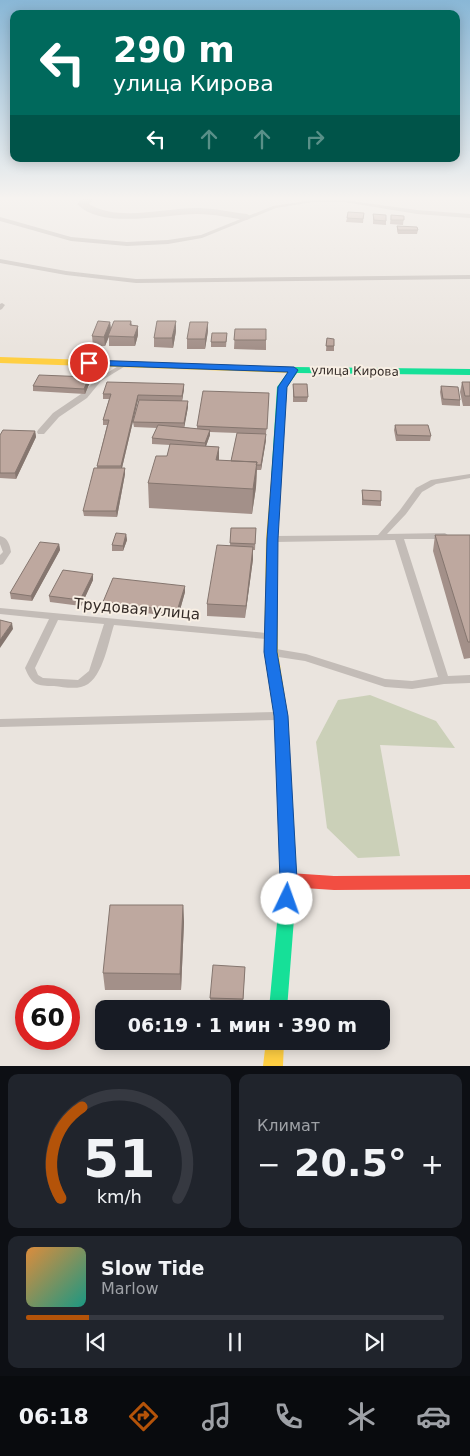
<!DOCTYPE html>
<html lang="ru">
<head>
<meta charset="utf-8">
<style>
  :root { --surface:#171b24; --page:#20242c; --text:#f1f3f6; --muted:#9ea1a6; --line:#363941; --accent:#b45309 }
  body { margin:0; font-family:"DejaVu Sans",sans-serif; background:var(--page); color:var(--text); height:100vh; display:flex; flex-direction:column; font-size:19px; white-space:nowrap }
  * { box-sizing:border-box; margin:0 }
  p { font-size:16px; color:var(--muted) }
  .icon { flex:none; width:28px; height:28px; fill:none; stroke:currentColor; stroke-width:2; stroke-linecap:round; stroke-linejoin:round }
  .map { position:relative; height:1066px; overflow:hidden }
  .drawer { display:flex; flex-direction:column; gap:8px; padding:8px; background:#0d0f14; flex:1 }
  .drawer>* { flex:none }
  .banner { position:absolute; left:10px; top:10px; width:450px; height:152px; border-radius:10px; box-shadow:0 2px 12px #0003; background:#00695c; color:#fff; overflow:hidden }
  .speed { position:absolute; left:15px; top:985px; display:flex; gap:10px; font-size:25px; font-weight:700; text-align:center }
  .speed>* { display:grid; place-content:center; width:65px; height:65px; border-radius:50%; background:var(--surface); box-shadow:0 2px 12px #0003; line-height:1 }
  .speed .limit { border:8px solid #d22; background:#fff; color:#111 }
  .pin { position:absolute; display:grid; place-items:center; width:42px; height:42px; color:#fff; margin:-21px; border:2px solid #fff; border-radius:50%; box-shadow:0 1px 5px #0007 }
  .me { position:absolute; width:55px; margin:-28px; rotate:3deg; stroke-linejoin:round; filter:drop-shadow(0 0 4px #0008) }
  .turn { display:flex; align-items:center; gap:18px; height:105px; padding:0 20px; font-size:22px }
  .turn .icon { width:65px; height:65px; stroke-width:2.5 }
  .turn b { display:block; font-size:35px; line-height:42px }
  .lanes { display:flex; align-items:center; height:48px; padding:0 20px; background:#0003; justify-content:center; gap:25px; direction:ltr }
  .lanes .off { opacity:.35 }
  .big { font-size:38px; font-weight:600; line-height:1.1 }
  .drawer .tile { flex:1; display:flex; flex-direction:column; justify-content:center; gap:8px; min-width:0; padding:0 18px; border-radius:10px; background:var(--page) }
  .drawer .dial { align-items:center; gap:0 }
  .dial svg { height:130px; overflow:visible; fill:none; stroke:var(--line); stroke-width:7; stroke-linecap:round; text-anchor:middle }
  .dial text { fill:var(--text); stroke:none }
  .song { display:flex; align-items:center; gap:15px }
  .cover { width:60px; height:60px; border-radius:8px; background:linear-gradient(135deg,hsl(30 70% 55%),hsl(170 70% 35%)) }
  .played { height:5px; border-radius:2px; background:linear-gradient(90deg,var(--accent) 15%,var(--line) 15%) }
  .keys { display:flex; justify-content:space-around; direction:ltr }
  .heat { display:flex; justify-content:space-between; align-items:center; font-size:28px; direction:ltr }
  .drawer .tiles { flex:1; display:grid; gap:8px; grid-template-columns:1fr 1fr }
  .tile:last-child { grid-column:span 2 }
  .trip { position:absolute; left:95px; top:1000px; width:295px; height:50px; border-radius:10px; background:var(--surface); box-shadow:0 2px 12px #0003; font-weight:600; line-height:50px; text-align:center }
  .dock { display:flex; height:80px; justify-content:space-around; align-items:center; background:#090b0e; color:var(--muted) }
  .dock .icon { width:35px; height:35px }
  .dock .current { color:var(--accent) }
  .dock b { font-size:22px; color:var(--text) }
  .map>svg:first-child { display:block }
</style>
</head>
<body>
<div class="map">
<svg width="470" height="1066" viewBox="0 0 470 1066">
  <rect width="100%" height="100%" fill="#eae4de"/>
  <path fill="#cbd0b8" d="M370,695L436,721L455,748L380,745L400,856L358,858L327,828L316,742L338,700Z"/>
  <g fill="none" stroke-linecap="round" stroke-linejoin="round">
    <path fill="#c3bcb7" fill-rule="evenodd" d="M313,200H344L417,210L470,214V218L417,214L344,202H313L276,208L202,238L168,244L127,246L71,241L0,221V217L71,237L127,242L168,240L201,235L273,206Z
      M0,259L66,271L136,279L470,275V279L136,283L66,275L0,263Z
      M2,303L5,305L2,309L0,310V304Z
      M125,362L127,363V365L101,381L87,398L59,417L44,434H38L37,432L38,430L53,413L81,394L97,379Z
      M470,474V478L436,484L422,492L406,514L387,534L445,533L449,536L445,539H404L448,676L470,675V683L444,684L412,689L385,687L305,661L272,656L271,653L272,650L276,649L306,654L385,679L412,681L438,677L395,540L275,542L271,539L275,536L378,535L400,510L416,488L431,480Z
      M0,536C8,538 10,545 11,552L3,564L0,565V555L3,552L0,544Z
      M0,608L266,633L270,634L271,636L270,638L266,639L114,625C108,643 102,683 81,687C73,689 62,687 54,686C37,686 32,685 25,668L49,619L0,614ZM58,620L104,624L89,671L78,680L43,678L38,675L35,668Z
      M275,712L279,713L280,716L279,719L275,720L0,727V719Z"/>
    <path fill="#c3bcb7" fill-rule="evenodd" d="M83,198H95L89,204C119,222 163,208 197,208C213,208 230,212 247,214L252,217L247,220C231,218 214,214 197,214C166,214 101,230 77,204Z"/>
    <path fill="#16e098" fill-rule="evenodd" d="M294,367L470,369V375L297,373L287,387L281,480L276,483L271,480L277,387L291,368Z
      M284,774L289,776L291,780L297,880L287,1009H269L281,880L277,780L279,776Z"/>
    <path fill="#ffcf43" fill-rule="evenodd" d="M0,357L294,367L298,370L294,373L0,363Z
      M276,477L281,480L278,539V652L288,716L291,780L289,784L284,786L279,784L277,780L274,716L264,652L266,539L271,480Z
      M266,1041H284L283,1066H263Z"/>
    <path fill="#f24e42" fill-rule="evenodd" d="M289,873L334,876L470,875V889L334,890L289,887L283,885L281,880L283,875Z"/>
  </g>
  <path fill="#a39089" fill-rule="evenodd" d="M364,213L363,223L346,222L347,218Z
    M373,214L386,221V225L373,224Z
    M391,215L404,216L403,225L390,224Z
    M397,226L418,230L417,234H398L397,231Z
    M131,321L132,325L138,326V335L135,346H109V337L105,346H93L92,336L110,322L111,329Z
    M208,322V331L205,349H187V339Z
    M235,329H266V350L234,349Z
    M176,331L173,348L154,347V338Z
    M227,333L226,347H211V342Z
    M327,338L334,346V351H326Z
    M89,377L90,382L85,394L33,391V386Z
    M462,382H470V406H463L460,392Z
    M184,384V389L182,401H188V407L184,427L197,429V426L269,393L266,434H252L266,440L261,470H257L256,487L252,514L149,508L148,483L167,456L170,445L152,444V438L157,428L134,427L133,422L139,400H138L122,468H125V474L117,517L84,516L83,511L97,468V466L107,425H103V420L109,399H103V394ZM210,432L237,433L231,461L219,460V447L206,446L210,435Z
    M293,384L308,397L307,402H293Z
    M441,386L460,400V406L442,405L440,392Z
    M395,425L431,436L430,441H396L394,430Z
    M35,431L36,437L16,479L0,478V435Z
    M362,490L381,501V506L362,505Z
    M231,528H256L255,550H253V559L245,618L207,616V604L230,546Z
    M126,534L127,540L123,551H112V545Z
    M435,535H470V658L464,659L433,551Z
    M59,544L60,550L32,601L11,599L10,593Z
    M93,574V580L81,606L50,602L49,596Z
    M185,586V592L178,617L104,608L103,602Z
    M183,905L184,922L181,990H105L103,973Z
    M245,967L243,1005L211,1004L210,998Z"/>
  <path fill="#85766f" d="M176,321V331L173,348L172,338Z
    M110,322L111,331L105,346L104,337Z
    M208,322V331L205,349V339Z
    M138,326V335L135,346L134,337Z
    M89,377L90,382L85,394L84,389Z
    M184,384V389L182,401V396Z
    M138,395V400L121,472V466Z
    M188,401V407L184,429V423Z
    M210,430V435L205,449V443Z
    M35,431L36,437L16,479L15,473Z
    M266,434V440L261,470V465Z
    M219,447V471L216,460Z
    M257,462L256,487L252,514L253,489Z
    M125,468V474L117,517L116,511Z
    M126,534L127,540L123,551V546Z
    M59,544L60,550L32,601L31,596Z
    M253,547V559L245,618L246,606Z
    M93,574V580L81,606L80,600Z
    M185,586V592L178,617L177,611Z
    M12,623L13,629L0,648V640Z
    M183,905L184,922L181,990L180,974Z"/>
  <path fill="#bea89f" stroke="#85766f" d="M348,212L364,213L363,219L347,218Z
    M373,214L386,215V221L374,220Z
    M391,215L404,216V220H391Z
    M397,226L417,227L418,230H398Z
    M98,321L110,322L104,337L92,336Z
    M114,321H131L130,325L138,326L134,337L108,336Z
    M157,321H176L172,338H154Z
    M190,322H208L205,339H187Z
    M235,329H266V340H234Z
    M212,333H227L226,342H211Z
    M327,338L334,339V346H326Z
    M39,375L89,377L84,389L33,386Z
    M107,382L184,384L182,396L138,395L121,466H97L109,420H103L111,394H103Z
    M462,382H470V396H465Z
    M293,384H307L308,397H294Z
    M441,386L458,387L460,400L443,399Z
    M203,391L269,393L267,429L197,426Z
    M139,400L188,401L184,423L133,422Z
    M158,425L210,430L205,443L152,438Z
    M395,425H428L431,436L397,435Z
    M3,430L35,431L15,473H0V435Z
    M237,433L266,434L261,465H256L257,462L231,461Z
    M170,444L219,447L216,460L257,462L253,489L148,483L156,456H167Z
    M94,468H125L116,511H83Z
    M362,490L381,491V501L363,500Z
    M231,528H256L255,544L230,543Z
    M116,533L126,534L123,546L112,545Z
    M435,535H470V642H468Z
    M40,542L59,544L31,596L10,593Z
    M217,545L253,547L246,606L207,604Z
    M63,570L93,574L80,600L49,596Z
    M113,578L185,586L177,611L103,602Z
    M0,620L12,623L0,640Z
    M110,905H183L180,974L103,973Z
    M213,965L245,967L243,999L210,998Z"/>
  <linearGradient id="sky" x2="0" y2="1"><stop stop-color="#89b7d6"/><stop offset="0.57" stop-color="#f6f3f0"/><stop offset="1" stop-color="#f6f3f0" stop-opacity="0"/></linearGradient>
  <rect width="470" height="348" fill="url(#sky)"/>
  <path fill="#1a73e8" stroke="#114b97" d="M89,360L294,367L298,370L287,387L278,539L277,652L288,716L297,880L295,899L293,904L287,906L281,904L279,899L280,880L274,716L264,652L267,539L278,387L288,372L86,365L85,363Z"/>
  <g text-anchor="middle" stroke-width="4" stroke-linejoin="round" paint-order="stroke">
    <g font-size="12" fill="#332a26" stroke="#f8efe4">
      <text transform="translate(355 371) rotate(1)" y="4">улица Кирова</text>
    </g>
    <g font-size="15" fill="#332a26" stroke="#f8efe4">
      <text transform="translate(137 609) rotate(5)" y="5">Трудовая улица</text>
    </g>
  </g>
</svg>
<div class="speed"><div class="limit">60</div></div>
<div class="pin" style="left:89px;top:363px;background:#d93025"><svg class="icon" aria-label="arrive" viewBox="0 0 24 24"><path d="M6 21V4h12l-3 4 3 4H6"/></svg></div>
<svg class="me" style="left:287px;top:899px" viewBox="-20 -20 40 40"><circle r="19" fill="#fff"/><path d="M0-13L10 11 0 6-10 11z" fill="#1a73e8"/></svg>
<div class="trip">06:19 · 1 мин · 390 m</div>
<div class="banner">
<div class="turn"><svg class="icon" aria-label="left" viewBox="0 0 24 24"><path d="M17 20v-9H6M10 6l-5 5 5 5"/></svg><div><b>290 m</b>улица Кирова</div></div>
<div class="lanes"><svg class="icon" aria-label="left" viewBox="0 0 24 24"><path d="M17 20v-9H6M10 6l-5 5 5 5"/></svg><svg class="icon off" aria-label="ahead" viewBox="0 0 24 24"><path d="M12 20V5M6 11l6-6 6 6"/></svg><svg class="icon off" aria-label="ahead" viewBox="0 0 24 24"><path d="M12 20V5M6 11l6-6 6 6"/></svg><svg class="icon off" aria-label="right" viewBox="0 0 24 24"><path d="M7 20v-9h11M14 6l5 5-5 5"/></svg></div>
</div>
</div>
<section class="drawer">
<div class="tiles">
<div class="tile dial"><svg viewBox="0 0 100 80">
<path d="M14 69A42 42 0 1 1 86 69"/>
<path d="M14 69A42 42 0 0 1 27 13" stroke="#b45309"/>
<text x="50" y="56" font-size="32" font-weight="700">51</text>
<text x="50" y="72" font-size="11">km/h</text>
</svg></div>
<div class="tile"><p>Климат</p>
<div class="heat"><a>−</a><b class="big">20.5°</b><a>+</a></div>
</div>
<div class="tile">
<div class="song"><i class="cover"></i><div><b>Slow Tide</b><p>Marlow</p></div></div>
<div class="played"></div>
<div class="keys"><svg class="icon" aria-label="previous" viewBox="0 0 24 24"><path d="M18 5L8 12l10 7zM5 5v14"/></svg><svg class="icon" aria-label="pause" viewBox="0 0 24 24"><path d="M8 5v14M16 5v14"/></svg><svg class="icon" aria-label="next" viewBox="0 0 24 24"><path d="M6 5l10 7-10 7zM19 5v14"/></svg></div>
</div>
</div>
</section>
<nav class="dock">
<b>06:18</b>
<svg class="icon current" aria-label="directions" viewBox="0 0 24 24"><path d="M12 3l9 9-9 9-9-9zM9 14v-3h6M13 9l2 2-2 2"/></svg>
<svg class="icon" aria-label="music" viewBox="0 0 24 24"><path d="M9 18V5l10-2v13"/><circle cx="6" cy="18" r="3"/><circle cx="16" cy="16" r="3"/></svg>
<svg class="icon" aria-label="phone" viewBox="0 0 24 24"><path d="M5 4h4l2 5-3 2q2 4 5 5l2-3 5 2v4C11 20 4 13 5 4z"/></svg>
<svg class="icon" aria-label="climate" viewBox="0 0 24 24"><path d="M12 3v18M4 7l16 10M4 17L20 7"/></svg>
<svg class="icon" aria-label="car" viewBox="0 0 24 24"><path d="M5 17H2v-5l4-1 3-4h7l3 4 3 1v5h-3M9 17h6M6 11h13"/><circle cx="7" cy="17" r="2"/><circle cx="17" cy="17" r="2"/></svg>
</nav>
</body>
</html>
